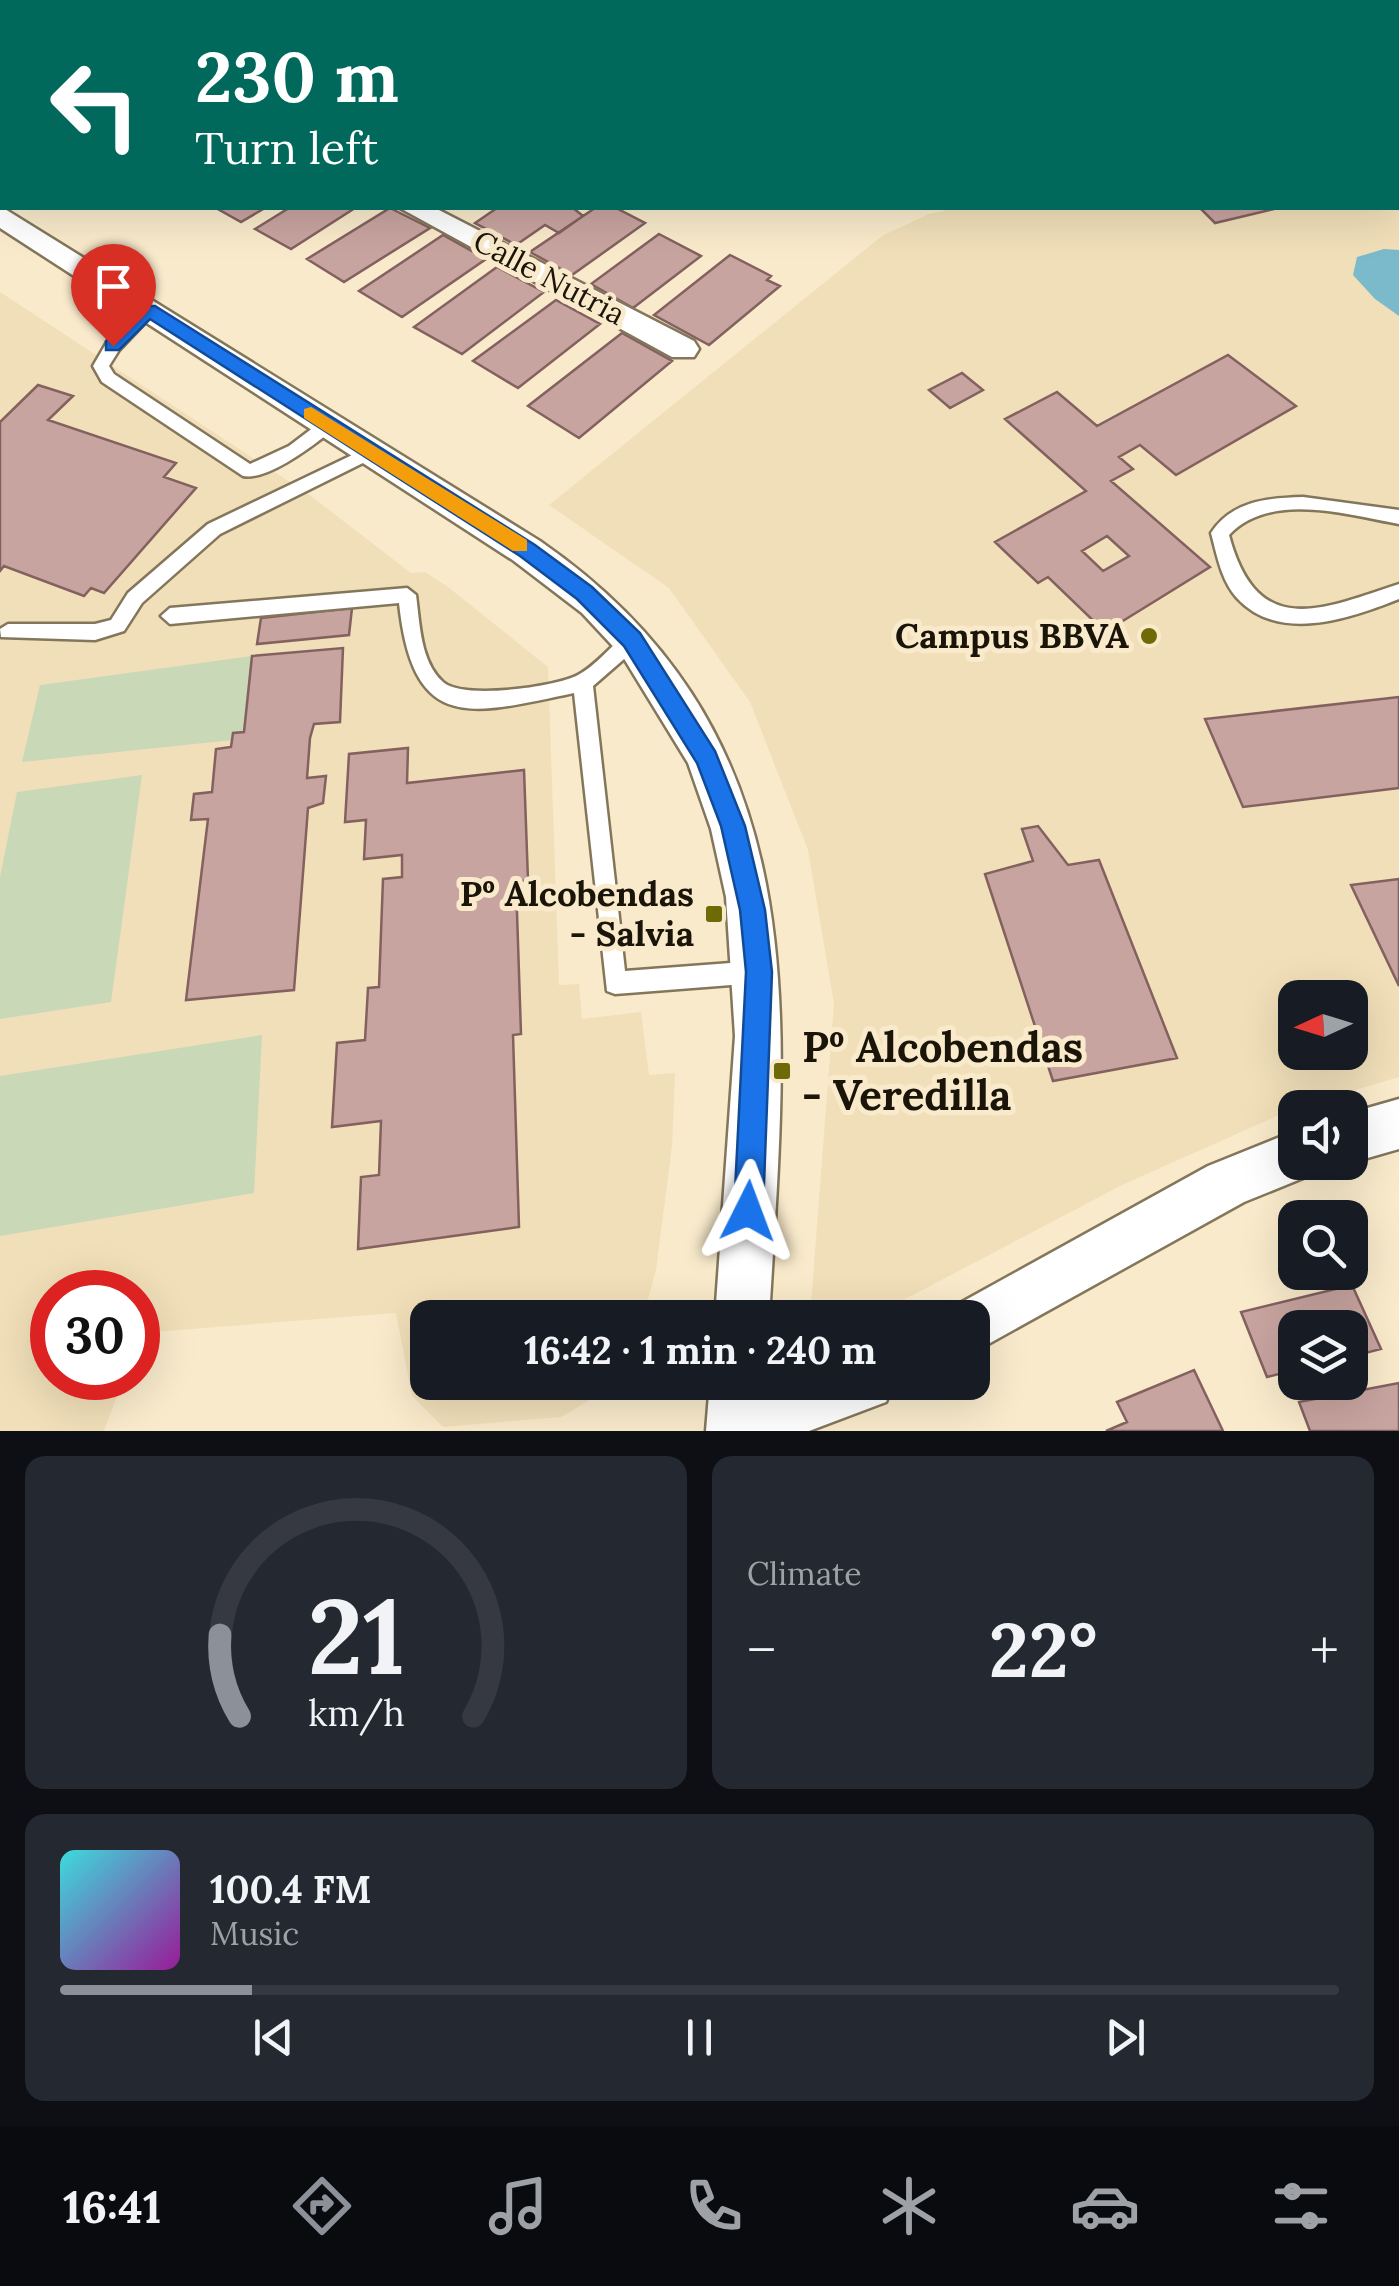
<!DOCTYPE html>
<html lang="en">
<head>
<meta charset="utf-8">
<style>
  :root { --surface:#171b24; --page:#242831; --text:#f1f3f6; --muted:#9ea1a6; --line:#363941; --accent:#8c9099 }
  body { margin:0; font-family:Lora,serif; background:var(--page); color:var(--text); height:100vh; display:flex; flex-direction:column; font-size:38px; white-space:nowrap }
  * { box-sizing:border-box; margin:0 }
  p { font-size:32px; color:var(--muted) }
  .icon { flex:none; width:55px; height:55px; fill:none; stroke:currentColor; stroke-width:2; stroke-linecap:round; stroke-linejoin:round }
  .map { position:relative; height:1431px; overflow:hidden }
  .side { display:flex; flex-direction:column; gap:25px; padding:25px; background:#0d0f14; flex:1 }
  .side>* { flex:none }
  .top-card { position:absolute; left:0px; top:0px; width:1400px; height:210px; box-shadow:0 10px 40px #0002; background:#00695c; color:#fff; overflow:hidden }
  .needle { width:65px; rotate:266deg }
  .fabs { position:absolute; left:1278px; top:980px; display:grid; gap:20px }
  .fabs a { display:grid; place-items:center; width:90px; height:90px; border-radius:20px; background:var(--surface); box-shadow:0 10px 40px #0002; font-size:50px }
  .speed { position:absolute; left:30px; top:1270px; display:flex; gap:20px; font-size:50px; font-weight:700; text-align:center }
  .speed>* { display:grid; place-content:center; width:130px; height:130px; border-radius:50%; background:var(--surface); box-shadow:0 10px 40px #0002; line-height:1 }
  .speed .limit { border:15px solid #d22; background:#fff; color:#111 }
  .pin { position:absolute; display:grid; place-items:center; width:85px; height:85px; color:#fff; margin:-102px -42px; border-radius:50% 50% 50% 0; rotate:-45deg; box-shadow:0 0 10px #0007 }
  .pin .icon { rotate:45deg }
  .me { position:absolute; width:110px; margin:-55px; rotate:3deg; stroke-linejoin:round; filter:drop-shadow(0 0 8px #0008) }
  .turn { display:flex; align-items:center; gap:35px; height:210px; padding:0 30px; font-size:45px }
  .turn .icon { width:130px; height:130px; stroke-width:2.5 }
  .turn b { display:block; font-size:70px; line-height:85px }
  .big { font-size:75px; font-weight:800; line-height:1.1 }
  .side .card { flex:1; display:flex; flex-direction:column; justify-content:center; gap:15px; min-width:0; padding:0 35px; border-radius:20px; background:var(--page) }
  .side .dial { align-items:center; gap:0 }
  .dial svg { height:260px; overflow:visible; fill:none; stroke:var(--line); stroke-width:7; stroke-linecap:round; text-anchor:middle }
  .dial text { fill:var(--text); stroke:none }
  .song { display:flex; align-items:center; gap:30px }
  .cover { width:120px; height:120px; border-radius:15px; background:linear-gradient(135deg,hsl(180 70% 55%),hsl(300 70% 35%)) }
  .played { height:10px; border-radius:5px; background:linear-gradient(90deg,var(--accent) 15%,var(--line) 15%) }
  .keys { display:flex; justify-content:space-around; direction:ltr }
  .heat { display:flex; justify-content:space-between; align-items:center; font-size:55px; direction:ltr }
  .side .tiles { flex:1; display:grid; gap:25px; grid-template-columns:1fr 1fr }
  .card:last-child { grid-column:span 2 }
  .trip { position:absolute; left:410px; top:1300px; width:580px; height:100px; border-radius:20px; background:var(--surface); box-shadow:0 10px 40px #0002; font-weight:800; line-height:100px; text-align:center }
  .tabs { display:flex; height:160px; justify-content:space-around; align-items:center; background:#090b0e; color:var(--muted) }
  .tabs .icon { width:70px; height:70px }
  .tabs .on { color:var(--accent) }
  .tabs b { font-size:45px; color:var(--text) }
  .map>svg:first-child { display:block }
</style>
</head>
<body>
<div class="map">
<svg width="1399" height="1431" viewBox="0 0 1399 1431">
  <rect width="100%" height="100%" fill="#f9eacb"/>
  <path fill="#f1dfb9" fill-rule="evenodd" d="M1399,92V1077L1295,1108L1124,1184L871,1317H810L834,1004L808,850L750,702L669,588L549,505L882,236L929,214L957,208H1398ZM1295,998H1350V1052H1295Z
    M0,292L311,496L411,573L425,572L448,587L548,667L559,985L579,984L582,1019L641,1012L649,1075L675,1073L672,1146L656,1270L643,1317L428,1318V1382L609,1383L598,1395L561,1417L443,1427L412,1396L396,1313L140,1333L138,1339V1292H52V1378H124L104,1431H0Z"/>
  <path fill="#c9d8b7" d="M252,656L244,732L234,733L233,740L22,762L40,685Z
    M142,775L111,1002L0,1019V877L17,792Z
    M262,1035L254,1193L0,1236V1076Z"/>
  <path fill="#7bbacb" d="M1384,249L1399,250V316L1375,299L1353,275L1357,257Z"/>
  <path fill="#c8a4a0" stroke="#83615f" stroke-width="2.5" fill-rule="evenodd" d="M216,208H265L241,222Z
    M289,208H355L291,249L255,229Z
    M390,208L430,228L344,282L307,259Z
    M497,208H573L583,216L559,233L545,225L516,245L475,223Z
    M595,208H616L645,223L572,275L530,252Z
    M1200,208H1278L1215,223Z
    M659,234L701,256L633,308L591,284Z
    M443,235L486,259L402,317L359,291Z
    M730,255L771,276L767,280L780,286L709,345L654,315Z
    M497,267L544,292L462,354L414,327Z
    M556,300L600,324L518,388L473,361Z
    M622,333L672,361L579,438L528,406Z
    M1228,355L1296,406L1176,475L1140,445L1119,457L1133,469L1111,481L1210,567L1105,632L1048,577L1038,583L995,542L1086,491L1005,419L1057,392L1097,426ZM1107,536L1129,556L1103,571L1082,551Z
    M962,373L983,390L950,408L929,390Z
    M38,385L73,396L48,420L176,463L164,477L196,488L104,593L91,588L84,596L4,566L0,571V422Z
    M352,608L349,635L257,644L261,618Z
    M343,648L340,722L314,724L310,738L307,778L326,776L323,803L308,808L294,990L186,1000L208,819L191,820L194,794L212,792L216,749L231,747L233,733L244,732L252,656Z
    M1399,697V788L1243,807L1205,719Z
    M408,748L407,783L524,770L528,880L516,882L521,1034L513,1035L519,1227L358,1249L361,1177L379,1175L381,1121L332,1127L337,1043L365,1040L368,988L379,987L383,879L402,877V855L364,859L366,820L345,822L349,754Z
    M1038,826L1068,865L1099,860L1177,1058L1053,1081L985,874L1033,861L1022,829Z
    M1399,879V986L1351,885Z
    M1352,1285L1381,1349L1350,1357V1328H1295V1370L1267,1377L1241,1312Z
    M1194,1370L1223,1431H1106L1127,1422L1117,1402Z
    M1399,1383V1431H1310L1299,1402Z"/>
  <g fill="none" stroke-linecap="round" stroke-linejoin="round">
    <g stroke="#83765a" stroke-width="5">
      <path id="service" d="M149,305L157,310L119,350L109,366L114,374L250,464L289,446L322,421H334V429C314,445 268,481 243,476L102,382L93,366L107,342L144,306Z
        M371,446L377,448V456L220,534L142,603L124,631L95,640L1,637L0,629L8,624H95L111,620L128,593L208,524Z
        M1303,497L1399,510V524C1348,515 1270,491 1229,535C1257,640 1320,610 1399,584V599C1351,618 1279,644 1237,598C1221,580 1217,555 1211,533C1232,501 1267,498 1303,497Z
        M407,588L416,595C420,624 420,661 443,682C462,700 556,687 578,675C595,666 611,647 625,634H639L642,640L639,646L593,686L625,971L757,961L765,964L768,972L765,980L757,983L615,994L607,991L574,693C470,715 413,734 399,603L170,624L161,616L170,608Z"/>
    </g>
    <g stroke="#83765a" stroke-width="5">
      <path id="minor" d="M98,0H122L123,2H100Z
        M777,0H803L805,2H779Z
        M0,206L540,541C822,736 787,1017 769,1318H715L735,1036L726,897L711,829L688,763L623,657L582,613L514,561L0,228Z
        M400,208H435L694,341L699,349L694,357H672Z
        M1399,1099V1149L1350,1163L1349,1162L1350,1113Z
        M1295,1131V1162H1317L1313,1174L1244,1202L972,1353V1318H948L953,1307L1208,1166Z
        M710,1382H766L765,1391L789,1382H894L886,1402L809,1431H706Z"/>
    </g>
    <use href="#service" fill="#fff" fill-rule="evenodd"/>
    <use href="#minor" fill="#fff" fill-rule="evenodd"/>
  </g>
  <path fill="#1a73e8" stroke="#114b97" stroke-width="2.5" d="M143,306H155L535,545L592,587L640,633L715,751L745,826L765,910L772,972L763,1211L759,1221L748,1226L738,1221L734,1211L746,972L740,910L721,826L697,763L624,646L577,599L520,556L150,319L119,350H106V341Z"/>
  <path fill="#f59e0b" d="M311,407L527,540V551H513L304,418V409Z"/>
  <g fill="#6e6b07" stroke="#f9eacb" stroke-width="4">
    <circle cx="1149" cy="636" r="10"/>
    <rect x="704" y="904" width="20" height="20" rx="5"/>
    <rect x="772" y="1061" width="20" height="20" rx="5"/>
  </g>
  <g text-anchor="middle" stroke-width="10" stroke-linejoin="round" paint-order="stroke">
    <g font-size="30" fill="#1a1409" stroke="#f9eacb">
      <text transform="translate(549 278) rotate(28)" y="10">Calle Nutria</text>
    </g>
    <g font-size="35" font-weight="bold" fill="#1a1409" stroke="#f9eacb" text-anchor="end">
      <text x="1129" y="648">Campus BBVA</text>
      <text x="694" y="906">Pº Alcobendas<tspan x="694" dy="40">- Salvia</tspan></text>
    </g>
    <g font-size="42" font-weight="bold" fill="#1a1409" stroke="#f9eacb" text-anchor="start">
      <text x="802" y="1062">Pº Alcobendas<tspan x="802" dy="48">- Veredilla</tspan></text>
    </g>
  </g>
</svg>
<div class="fabs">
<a><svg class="needle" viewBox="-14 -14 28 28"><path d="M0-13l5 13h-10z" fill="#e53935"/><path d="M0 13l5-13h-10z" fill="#9ea1a6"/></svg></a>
<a><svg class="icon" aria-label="sound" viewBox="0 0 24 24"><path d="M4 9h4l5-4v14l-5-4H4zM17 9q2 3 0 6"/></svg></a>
<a><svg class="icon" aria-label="search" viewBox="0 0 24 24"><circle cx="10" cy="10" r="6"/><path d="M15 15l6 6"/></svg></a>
<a><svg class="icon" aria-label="layers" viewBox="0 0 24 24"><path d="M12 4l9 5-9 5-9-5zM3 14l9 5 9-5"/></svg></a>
</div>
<div class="speed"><div class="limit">30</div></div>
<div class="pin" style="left:113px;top:346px;background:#d93025"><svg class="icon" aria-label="arrive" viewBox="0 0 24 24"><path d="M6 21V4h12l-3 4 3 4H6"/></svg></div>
<svg class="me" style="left:748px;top:1211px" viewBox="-20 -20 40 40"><path d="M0-17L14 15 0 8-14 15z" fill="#1a73e8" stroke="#fff" stroke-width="4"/></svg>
<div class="trip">16:42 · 1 min · 240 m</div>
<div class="top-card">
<div class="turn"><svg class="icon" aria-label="left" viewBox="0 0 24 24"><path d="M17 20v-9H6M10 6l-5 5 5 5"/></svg><div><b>230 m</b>Turn left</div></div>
</div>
</div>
<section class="side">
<div class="tiles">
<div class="card dial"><svg viewBox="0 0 100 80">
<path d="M14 69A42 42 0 1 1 86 69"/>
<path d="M14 69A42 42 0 0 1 8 44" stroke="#8c9099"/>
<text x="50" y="56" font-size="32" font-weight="700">21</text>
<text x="50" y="72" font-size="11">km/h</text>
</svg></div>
<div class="card"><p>Climate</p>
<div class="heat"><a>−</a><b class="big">22°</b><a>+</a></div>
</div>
<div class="card">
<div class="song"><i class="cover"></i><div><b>100.4 FM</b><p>Music</p></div></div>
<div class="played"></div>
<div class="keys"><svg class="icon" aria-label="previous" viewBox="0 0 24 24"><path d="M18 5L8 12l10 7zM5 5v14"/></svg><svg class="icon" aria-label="pause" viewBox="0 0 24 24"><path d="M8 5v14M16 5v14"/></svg><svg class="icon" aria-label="next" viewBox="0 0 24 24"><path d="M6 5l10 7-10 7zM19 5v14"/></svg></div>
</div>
</div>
</section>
<nav class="tabs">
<b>16:41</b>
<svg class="icon on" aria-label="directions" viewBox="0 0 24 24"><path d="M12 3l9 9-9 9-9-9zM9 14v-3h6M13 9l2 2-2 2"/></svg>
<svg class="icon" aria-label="music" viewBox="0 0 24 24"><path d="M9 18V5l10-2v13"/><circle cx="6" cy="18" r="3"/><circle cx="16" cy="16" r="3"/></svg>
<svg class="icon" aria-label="phone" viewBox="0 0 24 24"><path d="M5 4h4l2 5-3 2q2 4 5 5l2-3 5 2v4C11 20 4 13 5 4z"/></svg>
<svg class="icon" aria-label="climate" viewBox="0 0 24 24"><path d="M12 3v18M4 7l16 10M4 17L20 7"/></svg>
<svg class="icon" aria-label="car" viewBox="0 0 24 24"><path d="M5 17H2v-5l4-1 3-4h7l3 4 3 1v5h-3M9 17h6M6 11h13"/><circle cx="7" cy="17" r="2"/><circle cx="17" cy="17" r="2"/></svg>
<svg class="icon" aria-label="filters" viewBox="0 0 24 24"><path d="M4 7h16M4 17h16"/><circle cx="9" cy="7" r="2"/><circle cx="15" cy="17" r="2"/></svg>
</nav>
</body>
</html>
